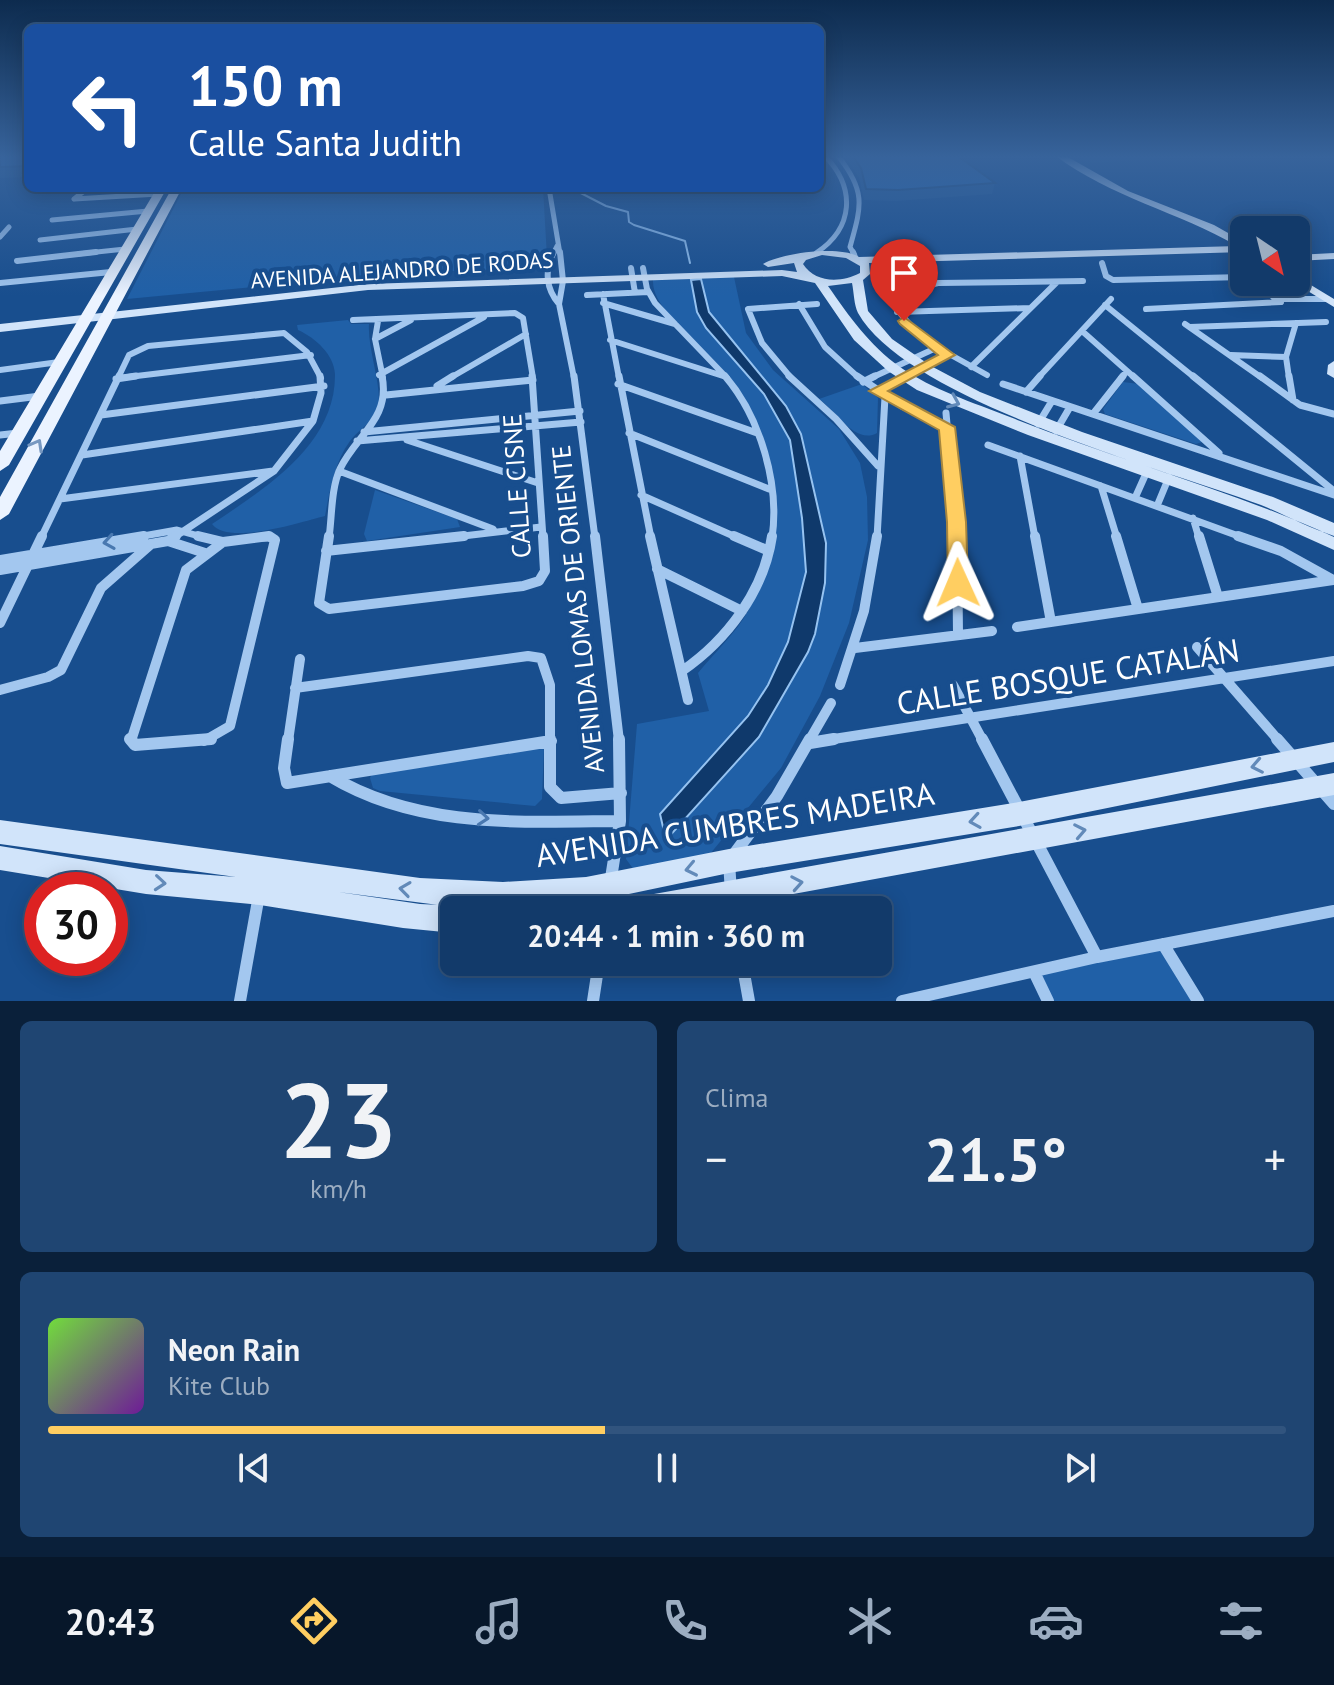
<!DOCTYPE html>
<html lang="es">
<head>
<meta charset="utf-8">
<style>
  :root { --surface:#123a6a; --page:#1f4572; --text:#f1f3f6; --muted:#9cadc1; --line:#31547e; --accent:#ffce61 }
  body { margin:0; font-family:"PT Sans",sans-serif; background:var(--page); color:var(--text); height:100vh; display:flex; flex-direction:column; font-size:30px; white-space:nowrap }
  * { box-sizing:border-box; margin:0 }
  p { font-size:26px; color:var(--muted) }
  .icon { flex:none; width:44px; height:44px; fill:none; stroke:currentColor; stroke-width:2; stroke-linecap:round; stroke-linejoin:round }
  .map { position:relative; height:1001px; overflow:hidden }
  .side { display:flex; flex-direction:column; gap:20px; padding:20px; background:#0a203a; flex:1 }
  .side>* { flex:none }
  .banner { position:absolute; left:24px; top:24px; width:800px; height:168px; border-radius:12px; box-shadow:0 4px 20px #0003,0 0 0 2px var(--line); background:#1a4fa0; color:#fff; overflow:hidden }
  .needle { width:52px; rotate:145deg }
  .controls { position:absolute; left:1230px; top:216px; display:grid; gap:16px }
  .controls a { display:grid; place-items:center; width:80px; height:80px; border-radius:12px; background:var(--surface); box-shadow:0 4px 20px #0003,0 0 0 2px var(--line); font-size:40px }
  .speed { position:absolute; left:24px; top:872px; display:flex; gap:16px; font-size:40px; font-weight:700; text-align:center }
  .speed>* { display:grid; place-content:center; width:104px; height:104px; border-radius:50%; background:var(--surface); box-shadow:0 4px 20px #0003,0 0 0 2px var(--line); line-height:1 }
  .speed .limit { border:12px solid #d22; background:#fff; color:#111 }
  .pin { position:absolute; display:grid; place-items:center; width:68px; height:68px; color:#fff; margin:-82px -34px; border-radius:50% 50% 50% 0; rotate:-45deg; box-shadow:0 0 8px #0007 }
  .pin .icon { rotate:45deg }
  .me { position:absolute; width:88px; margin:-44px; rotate:359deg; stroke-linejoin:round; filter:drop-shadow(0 0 6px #0008) }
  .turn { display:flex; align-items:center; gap:28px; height:168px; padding:0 32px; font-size:36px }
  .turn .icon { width:104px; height:104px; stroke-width:2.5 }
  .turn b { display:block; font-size:56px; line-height:68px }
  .big { font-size:60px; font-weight:800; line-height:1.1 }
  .side .card { flex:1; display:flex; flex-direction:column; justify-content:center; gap:12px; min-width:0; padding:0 28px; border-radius:12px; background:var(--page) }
  .side .dial { align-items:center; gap:0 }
  .dial b { font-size:104px; line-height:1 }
  .song { display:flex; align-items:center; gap:24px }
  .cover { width:96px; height:96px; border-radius:12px; background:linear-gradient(135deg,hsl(100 70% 55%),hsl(280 70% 35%)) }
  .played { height:8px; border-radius:4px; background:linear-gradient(90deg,var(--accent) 45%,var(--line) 45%) }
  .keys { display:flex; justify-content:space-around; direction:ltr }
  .heat { display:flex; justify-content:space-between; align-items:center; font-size:44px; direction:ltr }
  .side .tiles { flex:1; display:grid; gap:20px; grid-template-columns:1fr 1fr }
  .card:last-child { grid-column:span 2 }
  .trip { position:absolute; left:440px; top:896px; width:452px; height:80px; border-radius:12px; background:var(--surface); box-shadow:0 4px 20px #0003,0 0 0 2px var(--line); font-weight:800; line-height:80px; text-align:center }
  .tab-bar { display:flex; height:128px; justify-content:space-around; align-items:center; background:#07172a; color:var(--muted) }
  .tab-bar .icon { width:56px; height:56px }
  .tab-bar .current { color:var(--accent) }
  .tab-bar b { font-size:36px; color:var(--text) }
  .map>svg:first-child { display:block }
</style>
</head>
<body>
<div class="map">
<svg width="1334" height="1001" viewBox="0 0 1334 1001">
  <rect width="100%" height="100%" fill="#184e8e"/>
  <path fill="#2060a7" d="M184,188H543L547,257L545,264L526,268L401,273L127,299Z
    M734,277L746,333L773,370L839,429L860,463L867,497L868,540L849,623L820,696L781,768L705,860L637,874L626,859L637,724L709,711L698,673C714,653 736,633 748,611C789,538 784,466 742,395C731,375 709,357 693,340C679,324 652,303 653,280Z
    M348,320L351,324H369C367,351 386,395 376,414C370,424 357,431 350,441C334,463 330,490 325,516C301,522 228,546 212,524C264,489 336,445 335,374C334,355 316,338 298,330L297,325Z
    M1123,382L1139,384L1202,442L1196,444L1105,414L1103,409Z
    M862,384L878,398L877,433C855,445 836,411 819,399Z
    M375,490L457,519L460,527L367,541L364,534Z
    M544,746L542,799L535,806L380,791L373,788L370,778L374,769Z
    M1163,944L1198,1001H1048L1035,974Z"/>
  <path fill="#0f396b" stroke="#96c3f1" stroke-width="2" d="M701,279L709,312L786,406L801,434L826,543L825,583L815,634L808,652L759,737L666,840L660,814L748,716L768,685L788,642L806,572L802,518L790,440L764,394L706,328L697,312L691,280Z"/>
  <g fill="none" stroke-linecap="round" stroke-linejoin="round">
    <path stroke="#96c3f1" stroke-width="2" d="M1331,156L1334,157
      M571,188L606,206L628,212L629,222L634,225L685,241L690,263"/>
    <path stroke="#a3c7ef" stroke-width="5" d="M838,156C867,192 861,207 850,247L854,254
      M549,188L560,254
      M74,199L158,194
      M74,199L88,188
      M52,220L148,211
      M0,237L9,227
      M40,240L137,229
      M816,253C854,228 856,188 825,156
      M78,254L125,249
      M553,254L557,246"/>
    <path stroke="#a3c7ef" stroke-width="6" d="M554,252C544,270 546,289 559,304L574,378
      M853,252L855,257
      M17,261L96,252
      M1102,263L1106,276L1113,280L1244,277
      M631,268L635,293
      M643,268L647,289L655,303L727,378
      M0,283L111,272
      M603,294L619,378
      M587,295L648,292
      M1277,299H1327
      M603,303L675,324
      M559,304L563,281L560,252
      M799,304L825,347L859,378
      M1105,305L1195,378
      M1146,309L1281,302L1251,282
      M897,312L1030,308
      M353,320L515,313L523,318L533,378
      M378,321L375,339L383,378
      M1185,324L1262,378
      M1190,327L1326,322
      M1082,331L1135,378
      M375,339L411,320
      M610,340L723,376
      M1231,355L1286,357
      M971,367L1057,282
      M0,370L59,362
      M379,375L484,317
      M987,375L933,345L910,325L890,301L895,293L938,283L1083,281
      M118,378L129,355L148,346L284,333L307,352L321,378
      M120,378L311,355
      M450,378L526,334
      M791,378L762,343L748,309L817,304
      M871,378L936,348
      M901,378L947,355
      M1038,378L1111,299
      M1121,378L1127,371
      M1289,378L1286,357L1296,323"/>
    <path stroke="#a3c7ef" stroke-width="7" d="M532,376L543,538
      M574,376L595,538
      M619,376L651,538
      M725,376C760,417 780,484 772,538
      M789,376L836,419L878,466
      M857,376L902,406L947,427
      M1133,376L1219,453
      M1193,376L1334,491
      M1260,376L1300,405L1334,414
      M1289,376L1293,400
      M116,379L136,376
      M863,382L875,376
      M618,384L757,433
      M1003,384L1334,495
      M437,386L453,376
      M876,391L905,376
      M1026,392L1040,376
      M386,395L533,380
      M0,401L40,396
      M946,413L957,538
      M1093,414L1123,376
      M101,415L324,386
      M1038,424L1052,401
      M1056,431L1070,407
      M364,432L580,411
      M629,433L769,489
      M0,435L18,433
      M407,440L538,483
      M357,441L581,422
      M988,445L1244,538
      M82,455L313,421L321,393L320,376
      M1020,456L1035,538
      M339,471L493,529
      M1101,486L1117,538
      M641,495L738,538
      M1135,498L1148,469
      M60,499L273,471
      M1157,506L1169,477
      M1193,518L1199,538
      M41,538L119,376
      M132,538L177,530L206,538
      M173,538L274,471L313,421
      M257,538H271
      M329,538C332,517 331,488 340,469C356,435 391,419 382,376
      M446,538L541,527
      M877,538L885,397"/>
    <path stroke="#a3c7ef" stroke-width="10" d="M198,536L223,542
      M329,536L319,603L329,609L523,586L539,581L545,571L543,536
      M595,536L619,741
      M650,536L688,700
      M734,536L769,551
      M957,536L958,635
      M1035,536L1051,622
      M1116,536L1138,609
      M1199,536L1218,597
      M1238,536L1281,551L1333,580
      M168,541L205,553
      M326,551L464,536
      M0,560L144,536
      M657,569L742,611
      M0,570L168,541L176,536
      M0,623L42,536
      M1017,627L1333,580
      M1197,647L1279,741
      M855,648L992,631
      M682,671C727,640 764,591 772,536
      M840,685L864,611L877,536
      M953,685L983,741
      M295,688L528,656L541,658L550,685V741
      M0,690L48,677L61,670L101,588L150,545
      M131,741L186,570L223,542L269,536L275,540L230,726L204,741
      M288,741L300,659
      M809,741L831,703
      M821,741L1334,661"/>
    <path stroke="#a3c7ef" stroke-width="12" d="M130,739L135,745L211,739
      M288,739L284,768L287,783L551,741
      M550,739V787L561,798L621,793
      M982,739L1097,957
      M1277,739L1334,804
      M810,743L834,739
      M330,776C418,829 521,822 620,821
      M606,910L620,821L619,739
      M732,910L729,861L777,796L810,739
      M1163,944L1198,1001
      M742,962L749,1001
      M1035,974L1048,1001
      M240,1001L259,895
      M593,1001L599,962
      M902,1001L1097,957L1334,911"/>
    <path fill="#d1e4fa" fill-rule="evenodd" d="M1056,156H1066L1128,191L1214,225L1244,242V252L869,263L870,274L863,280L868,311L892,339L931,366L980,392L1082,432L1273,497L1334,523V536C1309,528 1285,515 1261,505C1164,469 908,401 858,313C854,305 854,293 852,283L828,286C849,316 869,345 900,367C933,390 972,402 1010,417C1117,460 1229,489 1334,537V550L1267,520L1028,435L917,390L888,371L854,340L815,283L782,276L368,290L0,332V324L368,284L782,270L797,272L794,263L768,267L763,264C781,253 840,245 859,257L1237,246C1179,212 1110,197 1056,156ZM822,255L846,258L860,266V273C841,283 815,283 803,264L806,260Z
      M1334,253V259L1296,261V255Z
      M1296,276L1334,299V307L1293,282H1296Z
      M1334,361V378L1327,374L1328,365Z
      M1334,742V762L1019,826L729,873L586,903L503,908L420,904L338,892L454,907L461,910H454V933L403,928L260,905L146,894L0,870V846L146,870L236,877L0,844V820L420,878L503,882L586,877L729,849L1019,802Z
      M1334,773V795L706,910H624L628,901L637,897Z"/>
    <path fill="#ebf3ff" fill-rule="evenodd" d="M157,188H167L9,465L0,471V451Z
      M172,188H182L9,514L0,520V497Z"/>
  </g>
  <path fill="#215794" d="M28,156V177L0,178V157Z
    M845,156H958L995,183L992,194L896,201L864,200L859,178Z
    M1075,156H1172L1171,158L1092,163Z"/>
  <path fill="#2665ac" stroke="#1b4778" stroke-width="2" d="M2,156H28V166L0,167V157Z
    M853,156H958L995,183L898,190L866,189L861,168Z"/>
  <defs><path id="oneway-chevron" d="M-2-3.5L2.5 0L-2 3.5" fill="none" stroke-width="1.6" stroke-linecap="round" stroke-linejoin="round" transform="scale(2)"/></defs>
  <g stroke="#628ab9">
    <use href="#oneway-chevron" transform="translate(954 402) rotate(23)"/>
    <use href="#oneway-chevron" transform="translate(1257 766) rotate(169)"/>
    <use href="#oneway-chevron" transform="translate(975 821) rotate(171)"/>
    <use href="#oneway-chevron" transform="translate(1080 831) rotate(-11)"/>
    <use href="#oneway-chevron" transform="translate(691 869) rotate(168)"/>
    <use href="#oneway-chevron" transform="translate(160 883) rotate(5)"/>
    <use href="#oneway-chevron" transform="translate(797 883) rotate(-10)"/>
    <use href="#oneway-chevron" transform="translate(405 889) rotate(-172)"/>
  </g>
  <use stroke="#7798c1" href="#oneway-chevron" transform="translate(37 445) rotate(-61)"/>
  <g stroke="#4978b0">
    <use href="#oneway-chevron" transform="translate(109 542) rotate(171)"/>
    <use href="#oneway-chevron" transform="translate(483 818) rotate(5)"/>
  </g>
  <linearGradient id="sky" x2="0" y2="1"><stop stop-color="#0d2b4e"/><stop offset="0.53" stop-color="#37639b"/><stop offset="1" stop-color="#37639b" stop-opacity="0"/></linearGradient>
  <rect width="1334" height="296" fill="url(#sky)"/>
  <path fill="#ffce61" stroke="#a6863f" stroke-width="2" d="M904,317L955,355L888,391L955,427L966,522L968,583L958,590L948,583L947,522L939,430L869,391L938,355L900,324L898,321Z"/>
  <g text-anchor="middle" stroke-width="8" stroke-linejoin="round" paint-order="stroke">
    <g font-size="22" fill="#fff" stroke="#184e8e">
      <text transform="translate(402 270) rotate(-4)" y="8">AVENIDA ALEJANDRO DE RODAS</text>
    </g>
    <g font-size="26" fill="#fff" stroke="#184e8e">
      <text transform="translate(517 486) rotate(-94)" y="9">CALLE CISNE</text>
      <text transform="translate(578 609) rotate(-96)" y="9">AVENIDA LOMAS DE ORIENTE</text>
    </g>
    <g font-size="32" fill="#fff" stroke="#184e8e">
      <text transform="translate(1068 677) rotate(-9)" y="11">CALLE BOSQUE CATALÁN</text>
      <text transform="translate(735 825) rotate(-9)" y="11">AVENIDA CUMBRES MADEIRA</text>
    </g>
  </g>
</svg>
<div class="controls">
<a><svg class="needle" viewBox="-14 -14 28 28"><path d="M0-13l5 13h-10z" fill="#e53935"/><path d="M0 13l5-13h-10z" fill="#9cadc1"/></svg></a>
</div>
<div class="speed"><div class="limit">30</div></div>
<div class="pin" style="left:904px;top:321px;background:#d93025"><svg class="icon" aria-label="arrive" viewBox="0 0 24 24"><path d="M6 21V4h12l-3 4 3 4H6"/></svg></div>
<svg class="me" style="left:958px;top:583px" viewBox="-20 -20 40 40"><path d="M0-17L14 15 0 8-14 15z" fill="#ffce61" stroke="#fff" stroke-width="4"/></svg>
<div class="trip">20:44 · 1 min · 360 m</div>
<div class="banner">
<div class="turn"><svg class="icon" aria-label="left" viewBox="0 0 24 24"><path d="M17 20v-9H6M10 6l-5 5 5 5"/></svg><div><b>150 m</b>Calle Santa Judith</div></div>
</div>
</div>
<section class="side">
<div class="tiles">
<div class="card dial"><b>23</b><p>km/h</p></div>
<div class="card"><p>Clima</p>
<div class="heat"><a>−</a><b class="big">21.5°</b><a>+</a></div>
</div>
<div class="card">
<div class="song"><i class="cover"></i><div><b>Neon Rain</b><p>Kite Club</p></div></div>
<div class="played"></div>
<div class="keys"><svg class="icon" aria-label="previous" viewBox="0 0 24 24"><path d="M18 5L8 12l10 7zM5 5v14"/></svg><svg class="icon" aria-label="pause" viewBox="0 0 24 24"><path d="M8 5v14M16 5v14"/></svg><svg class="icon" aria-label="next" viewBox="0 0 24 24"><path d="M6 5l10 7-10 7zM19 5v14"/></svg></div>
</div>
</div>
</section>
<nav class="tab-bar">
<b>20:43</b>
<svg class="icon current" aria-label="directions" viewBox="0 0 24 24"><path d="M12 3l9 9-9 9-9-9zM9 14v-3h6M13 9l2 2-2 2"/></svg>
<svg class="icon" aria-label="music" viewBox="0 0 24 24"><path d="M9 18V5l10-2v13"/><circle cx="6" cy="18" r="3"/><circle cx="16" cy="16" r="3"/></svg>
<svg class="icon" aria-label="phone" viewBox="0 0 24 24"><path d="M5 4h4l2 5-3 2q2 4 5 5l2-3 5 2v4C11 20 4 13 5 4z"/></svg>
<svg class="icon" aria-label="climate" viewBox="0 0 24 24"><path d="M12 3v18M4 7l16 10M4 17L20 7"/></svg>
<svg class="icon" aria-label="car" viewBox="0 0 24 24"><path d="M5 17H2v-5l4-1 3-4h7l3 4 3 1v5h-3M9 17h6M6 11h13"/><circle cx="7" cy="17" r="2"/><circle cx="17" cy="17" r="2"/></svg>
<svg class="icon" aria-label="filters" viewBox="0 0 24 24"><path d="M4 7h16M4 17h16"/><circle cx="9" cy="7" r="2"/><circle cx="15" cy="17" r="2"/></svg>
</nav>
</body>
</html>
